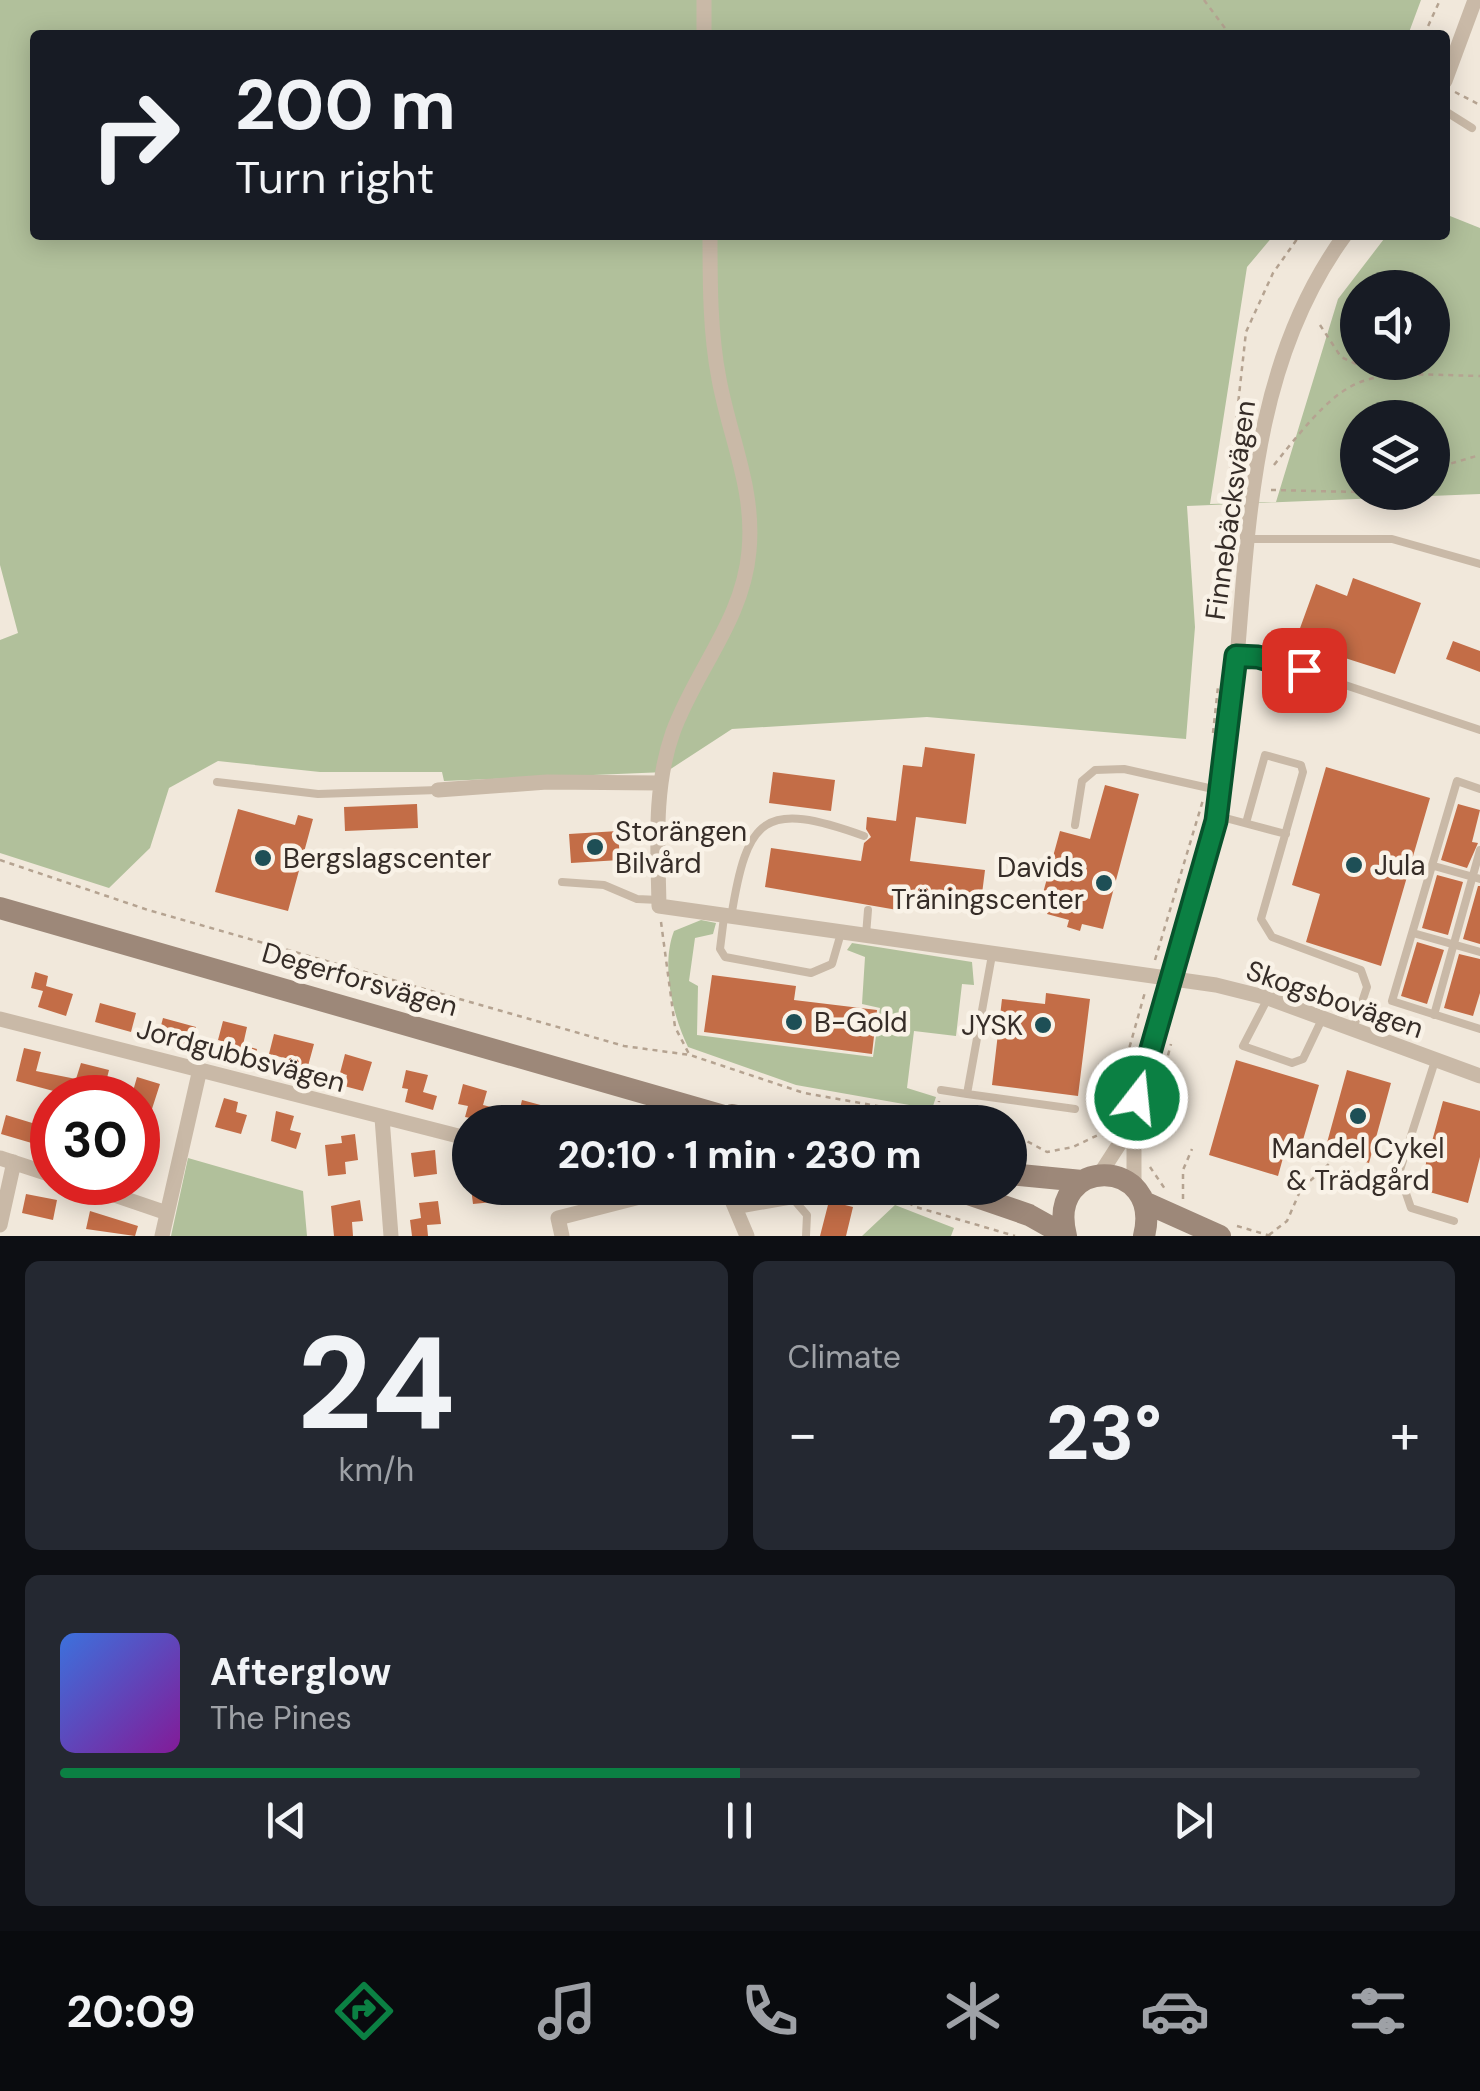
<!DOCTYPE html>
<html lang="en">
<head>
<meta charset="utf-8">
<style>
  :root { --surface:#171b24; --page:#242831; --text:#f1f3f6; --muted:#9ea1a6; --line:#363941; --accent:#0b8043 }
  body { margin:0; font-family:"DM Sans",sans-serif; background:var(--page); color:var(--text); height:100vh; display:flex; flex-direction:column; font-size:38px; white-space:nowrap }
  * { box-sizing:border-box; margin:0 }
  p { font-size:32px; color:var(--muted) }
  .icon { flex:none; width:55px; height:55px; fill:none; stroke:currentColor; stroke-width:2; stroke-linecap:round; stroke-linejoin:round }
  .map { position:relative; height:1236px; overflow:hidden }
  .drawer { display:flex; flex-direction:column; gap:25px; padding:25px; background:#0d0f14; flex:1 }
  .drawer>* { flex:none }
  .top-card { position:absolute; left:30px; top:30px; width:1420px; height:210px; border-radius:10px; box-shadow:0 5px 25px #0003; background:#171b24; color:var(--text); overflow:hidden }
  .buttons { position:absolute; left:1340px; top:270px; display:grid; gap:20px }
  .buttons a { display:grid; place-items:center; width:110px; height:110px; border-radius:50%; background:var(--surface); box-shadow:0 5px 25px #0003; font-size:50px }
  .speed { position:absolute; left:30px; top:1075px; display:flex; gap:20px; font-size:50px; font-weight:700; text-align:center }
  .speed>* { display:grid; place-content:center; width:130px; height:130px; border-radius:50%; background:var(--surface); box-shadow:0 5px 25px #0003; line-height:1 }
  .speed .limit { border:15px solid #d22; background:#fff; color:#111 }
  .pin { position:absolute; display:grid; place-items:center; width:85px; height:85px; color:#fff; margin:-42px; border-radius:20px; box-shadow:0 5px 15px #0006 }
  .me { position:absolute; width:110px; margin:-55px; rotate:16deg; stroke-linejoin:round; filter:drop-shadow(0 0 8px #0008) }
  .turn { display:flex; align-items:center; gap:35px; height:210px; padding:0 40px; font-size:45px }
  .turn .icon { width:130px; height:130px; stroke-width:2.5 }
  .turn b { display:block; font-size:70px; line-height:85px }
  .big { font-size:75px; font-weight:800; line-height:1.1 }
  .drawer .widget { flex:1; display:flex; flex-direction:column; justify-content:center; gap:15px; min-width:0; padding:0 35px; border-radius:15px; background:var(--page) }
  .drawer .dial { align-items:center; gap:0 }
  .dial b { font-size:130px; line-height:1 }
  .song { display:flex; align-items:center; gap:30px }
  .cover { width:120px; height:120px; border-radius:15px; background:linear-gradient(135deg,hsl(220 70% 55%),hsl(290 70% 35%)) }
  .played { height:10px; border-radius:5px; background:linear-gradient(90deg,var(--accent) 50%,var(--line) 50%) }
  .keys { display:flex; justify-content:space-around; direction:ltr }
  .heat { display:flex; justify-content:space-between; align-items:center; font-size:55px; direction:ltr }
  .drawer .tiles { flex:1; display:grid; gap:25px; grid-template-columns:1fr 1fr }
  .widget:last-child { grid-column:span 2 }
  .trip { position:absolute; left:452px; top:1105px; width:575px; height:100px; border-radius:50px; background:var(--surface); box-shadow:0 5px 25px #0003; font-weight:800; line-height:100px; text-align:center }
  .tab-bar { display:flex; height:160px; justify-content:space-around; align-items:center; background:#090b0e; color:var(--muted) }
  .tab-bar .icon { width:70px; height:70px }
  .tab-bar .active { color:var(--accent) }
  .tab-bar b { font-size:45px; color:var(--text) }
  .map>svg:first-child { display:block }
</style>
</head>
<body>
<div class="map">
<svg width="1480" height="1236" viewBox="0 0 1480 1236">
  <rect width="100%" height="100%" fill="#f1e8db"/>
  <path fill="#b1c09b" fill-rule="evenodd" d="M0,0H1421L1408,35H35V235H1274L1247,267L1210,504L1276,502L1338,299L1387,235H1445V214L1480,228V494L1187,506L1195,627L1186,739L927,717L732,729L666,772L444,781L442,772H320L218,761L169,788L150,848L109,888L0,853V640L18,633L0,565ZM1358,288H1432V362H1358ZM1358,418H1432V492H1358Z
    M701,920L716,923L713,934L695,938L689,981L698,986L697,1035L873,1057L880,1008L862,1004L865,957L847,950L852,943L972,962L974,985L962,984L956,1036L914,1031L907,1088L936,1097L932,1109L796,1085L688,1047C672,1014 661,965 674,931Z
    M188,1158L303,1191L307,1236H171Z
    M895,1205L954,1228L951,1236H862Z"/>
  <path fill="#c36d47" d="M1353,578L1421,603L1395,674L1295,642L1316,584L1347,596Z
    M1453,641L1480,651V672L1446,659Z
    M925,747L975,754L966,824L916,817L910,861L985,870L981,902L906,893L903,911L765,887L771,848L861,861L864,843L871,837L866,829L867,817L896,821L903,765L922,767Z
    M1326,767L1430,798L1381,966L1306,942L1320,894L1292,885Z
    M773,772L835,780L831,811L769,803Z
    M1105,785L1139,794L1103,929L1082,924L1080,931L1067,927L1069,920L1047,914L1049,907L1040,904L1060,831L1090,839Z
    M417,804L418,828L345,831L344,807Z
    M1458,804L1480,810L1472,842L1478,843L1467,868L1441,860Z
    M238,809L295,825L298,815L313,819L288,911L215,892Z
    M618,831L620,860L571,863L569,834Z
    M1437,875L1463,882L1448,935L1422,928Z
    M1478,886H1480V944L1463,939Z
    M1417,942L1444,950L1427,1004L1401,996Z
    M1459,954L1480,959V993L1473,1016L1444,1008Z
    M35,972L48,976L46,986L73,994L66,1016L38,1007L43,991L31,988Z
    M712,975L796,986L794,1000L877,1010L872,1054L704,1032Z
    M1046,993L1090,999L1078,1096L992,1085L1002,999L1045,1004Z
    M100,1003L136,1013L131,1032L95,1022Z
    M163,1018L196,1027L191,1046L158,1037Z
    M223,1021L247,1027L243,1045L257,1049L254,1060L225,1053L228,1043L218,1040Z
    M274,1034L314,1044L305,1077L284,1071L288,1059L269,1054Z
    M24,1048L41,1052L36,1071L76,1079L81,1063L109,1070L105,1086L94,1083L91,1098H60L61,1093L16,1081Z
    M345,1054L372,1062L363,1091L344,1086L347,1075L340,1073Z
    M1236,1060L1319,1085L1303,1140L1289,1136L1278,1176L1209,1155Z
    M406,1070L428,1075L423,1092L437,1096L433,1110L405,1102L408,1089L402,1088Z
    M1347,1070L1391,1083L1369,1163L1325,1150Z
    M137,1077L160,1084L151,1112L138,1107V1098H131Z
    M463,1084L487,1091L483,1105L495,1108L491,1122L465,1117L468,1106L458,1104Z
    M224,1098L238,1102L236,1112L247,1115L241,1134L215,1127Z
    M522,1100L548,1107L544,1122H526L518,1117Z
    M1443,1101L1480,1111V1157L1468,1203L1419,1189Z
    M276,1111L294,1116L290,1130L301,1133L296,1149L271,1141Z
    M6,1115L52,1129V1149L1,1134Z
    M355,1134L358,1160L345,1162L346,1174L328,1176L325,1145L342,1143L341,1136Z
    M435,1150L437,1174L414,1177L411,1153Z
    M471,1188H491L493,1202L473,1204Z
    M26,1194L57,1200L53,1220L22,1213Z
    M360,1200L363,1221L352,1222L353,1236H334L331,1206Z
    M438,1201L441,1224L427,1225L428,1236H412L410,1220L421,1218L419,1203Z
    M829,1201L853,1207L846,1236H820Z
    M90,1211L138,1226L135,1236L86,1229Z"/>
  <g fill="none" stroke-linecap="round" stroke-linejoin="round">
    <path stroke="#b5a391" stroke-width="2.5" stroke-dasharray="5 5" stroke-linecap="butt" d="M1204,0L1230,35
      M1424,35L1440,0
      M1455,92L1480,105
      M1320,325L1341,357L1375,373
      M1274,465C1353,365 1358,373 1480,376
      M1432,469L1480,455
      M1271,490L1358,492
      M1229,550L1225,522L1246,332L1273,273L1300,235
      M1213,733L1218,687
      M0,860L148,910L624,1046L690,1055L804,1093L968,1122
      M661,922L675,1027L689,1054
      M1155,960L1203,800
      M937,1122L939,1101
      M1150,1123L1171,1044
      M1010,1132L1047,1152L1073,1147L1098,1135L1113,1106L1145,992
      M1150,1167L1165,1189
      M545,1188L550,1205
      M882,1188L916,1207L1015,1236
      M1183,1199V1170L1192,1149
      M1237,1226L1271,1236
      M1269,1235L1287,1221L1301,1189L1330,1163"/>
    <path stroke="#c9b9a7" stroke-width="8" d="M1445,111L1472,128
      M1249,539H1392L1480,564
      M1236,656L1273,661L1480,730
      M217,782L318,794L438,790
      M1480,789L1457,781L1392,1001L1480,1029
      M1218,816L1286,834
      M1246,823L1265,755L1301,765L1303,772L1261,919L1272,937L1361,970L1367,987L1353,1029
      M1075,825L1082,781L1095,770L1124,769L1222,791
      M1434,866L1480,879
      M562,882L604,885L637,899L659,900
      M724,917L720,949L725,957L811,973L832,964L841,933
      M731,918C747,816 764,800 864,836
      M1413,933L1480,952
      M866,935L868,910
      M992,955L967,1094L1075,1109
      M1268,998L1243,1046L1292,1063L1303,1059L1323,1017
      M1434,1015L1480,850
      M1435,1061L1399,1173L1411,1208L1454,1221
      M941,1090L967,1094
      M737,1210L794,1200L807,1215L806,1236"/>
    <path stroke="#c9b9a7" stroke-width="15" d="M704,0V35
      M1445,81L1475,0
      M710,235C710,283 710,333 719,379C730,439 755,489 749,551C743,620 696,669 673,732C653,788 658,848 659,906L1216,985L1268,998L1480,1076
      M438,790L547,782L660,783
      M0,1019L470,1139
      M382,1118L391,1236
      M0,1158L52,1175
      M1100,1174L1120,1143L1134,1106C1165,1003 1204,898 1222,792C1253,605 1228,395 1345,235
      M76,1182L167,1213
      M1134,1187V1122
      M722,1188L728,1191L747,1236
      M0,1225L14,1162
      M162,1236L200,1069
      M562,1236L558,1218L675,1188"/>
    <path stroke="#9d8879" stroke-width="22" d="M0,908L745,1122
      M732,1115L769,1122
      M1010,1174L1082,1181
      M951,1188L1029,1215L1065,1235
      M1144,1202L1220,1236
      M1066,1236C1045,1154 1164,1156 1144,1236"/>
  </g>
  <g fill="none" stroke-linecap="round" stroke-linejoin="round">
    <g stroke="#07532c" stroke-width="25">
      <path id="route" d="M1137,1098L1216,821L1236,656L1258,657L1304,670"/>
    </g>
    <use href="#route" stroke="#0b8043" stroke-width="18"/>
  </g>
  <g fill="#1e4f56" stroke="#f9f2e7" stroke-width="4">
    <circle cx="595" cy="847" r="10"/>
    <circle cx="263" cy="858" r="10"/>
    <circle cx="1354" cy="865" r="10"/>
    <circle cx="1104" cy="883" r="10"/>
    <circle cx="794" cy="1022" r="10"/>
    <circle cx="1043" cy="1025" r="10"/>
    <circle cx="1358" cy="1116" r="10"/>
  </g>
  <g text-anchor="middle" stroke-width="9" stroke-linejoin="round" paint-order="stroke">
    <g font-size="28" fill="#362d28" stroke="#f9f2e7">
      <text transform="translate(1230 510) rotate(-82)" y="10">Finnebäcksvägen</text>
      <text transform="translate(360 979) rotate(16)" y="10">Degerforsvägen</text>
      <text transform="translate(1335 999) rotate(19)" y="10">Skogsbovägen</text>
      <text transform="translate(241 1055) rotate(15)" y="10">Jordgubbsvägen</text>
    </g>
    <g font-size="28" fill="#362d28" stroke="#f9f2e7" text-anchor="start">
      <text x="615" y="841">Storängen<tspan x="615" dy="32">Bilvård</tspan></text>
      <text x="283" y="868">Bergslagscenter</text>
      <text x="1374" y="875">Jula</text>
      <text x="1084" y="877" text-anchor="end">Davids<tspan x="1084" dy="32">Träningscenter</tspan></text>
      <text x="814" y="1032">B-Gold</text>
      <text x="1023" y="1035" text-anchor="end">JYSK</text>
      <text x="1358" y="1158" text-anchor="middle">Mandel Cykel<tspan x="1358" dy="32">&amp; Trädgård</tspan></text>
    </g>
  </g>
</svg>
<div class="buttons">
<a><svg class="icon" aria-label="sound" viewBox="0 0 24 24"><path d="M4 9h4l5-4v14l-5-4H4zM17 9q2 3 0 6"/></svg></a>
<a><svg class="icon" aria-label="layers" viewBox="0 0 24 24"><path d="M12 4l9 5-9 5-9-5zM3 14l9 5 9-5"/></svg></a>
</div>
<div class="speed"><div class="limit">30</div></div>
<div class="pin" style="left:1304px;top:670px;background:#d93025"><svg class="icon" aria-label="arrive" viewBox="0 0 24 24"><path d="M6 21V4h12l-3 4 3 4H6"/></svg></div>
<svg class="me" style="left:1137px;top:1098px" viewBox="-20 -20 40 40"><circle r="17" fill="#0b8043" stroke="#fff" stroke-width="3"/><path d="M0-11L8 9 0 5-8 9z" fill="#fff"/></svg>
<div class="trip">20:10 · 1 min · 230 m</div>
<div class="top-card">
<div class="turn"><svg class="icon" aria-label="right" viewBox="0 0 24 24"><path d="M7 20v-9h11M14 6l5 5-5 5"/></svg><div><b>200 m</b>Turn right</div></div>
</div>
</div>
<section class="drawer">
<div class="tiles">
<div class="widget dial"><b>24</b><p>km/h</p></div>
<div class="widget"><p>Climate</p>
<div class="heat"><a>−</a><b class="big">23°</b><a>+</a></div>
</div>
<div class="widget">
<div class="song"><i class="cover"></i><div><b>Afterglow</b><p>The Pines</p></div></div>
<div class="played"></div>
<div class="keys"><svg class="icon" aria-label="previous" viewBox="0 0 24 24"><path d="M18 5L8 12l10 7zM5 5v14"/></svg><svg class="icon" aria-label="pause" viewBox="0 0 24 24"><path d="M8 5v14M16 5v14"/></svg><svg class="icon" aria-label="next" viewBox="0 0 24 24"><path d="M6 5l10 7-10 7zM19 5v14"/></svg></div>
</div>
</div>
</section>
<nav class="tab-bar">
<b>20:09</b>
<svg class="icon active" aria-label="directions" viewBox="0 0 24 24"><path d="M12 3l9 9-9 9-9-9zM9 14v-3h6M13 9l2 2-2 2"/></svg>
<svg class="icon" aria-label="music" viewBox="0 0 24 24"><path d="M9 18V5l10-2v13"/><circle cx="6" cy="18" r="3"/><circle cx="16" cy="16" r="3"/></svg>
<svg class="icon" aria-label="phone" viewBox="0 0 24 24"><path d="M5 4h4l2 5-3 2q2 4 5 5l2-3 5 2v4C11 20 4 13 5 4z"/></svg>
<svg class="icon" aria-label="climate" viewBox="0 0 24 24"><path d="M12 3v18M4 7l16 10M4 17L20 7"/></svg>
<svg class="icon" aria-label="car" viewBox="0 0 24 24"><path d="M5 17H2v-5l4-1 3-4h7l3 4 3 1v5h-3M9 17h6M6 11h13"/><circle cx="7" cy="17" r="2"/><circle cx="17" cy="17" r="2"/></svg>
<svg class="icon" aria-label="filters" viewBox="0 0 24 24"><path d="M4 7h16M4 17h16"/><circle cx="9" cy="7" r="2"/><circle cx="15" cy="17" r="2"/></svg>
</nav>
</body>
</html>
